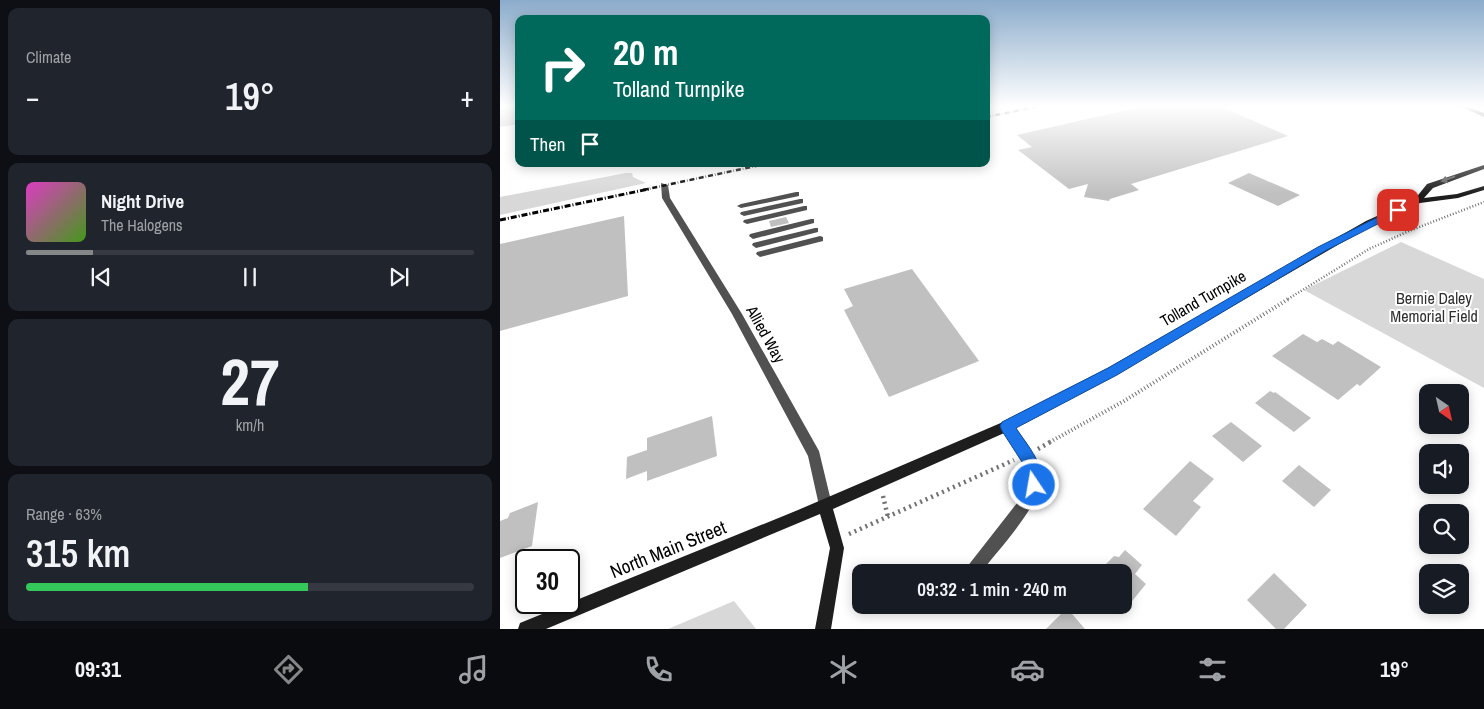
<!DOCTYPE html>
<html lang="en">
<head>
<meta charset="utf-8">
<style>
  :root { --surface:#171b24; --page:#20242c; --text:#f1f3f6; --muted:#9ea1a6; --line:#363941; --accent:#858687 }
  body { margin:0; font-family:"Archivo Narrow",sans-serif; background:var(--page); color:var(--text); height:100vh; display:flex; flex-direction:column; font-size:19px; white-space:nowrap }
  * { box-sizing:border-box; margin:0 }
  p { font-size:16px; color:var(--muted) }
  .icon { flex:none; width:28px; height:28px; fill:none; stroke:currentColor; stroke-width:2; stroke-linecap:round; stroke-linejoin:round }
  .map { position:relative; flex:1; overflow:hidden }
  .side { display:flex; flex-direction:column; gap:8px; padding:8px; background:#0d0f14; width:500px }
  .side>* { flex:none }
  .banner { position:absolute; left:15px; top:15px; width:475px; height:152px; border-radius:10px; box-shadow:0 2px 12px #0003; background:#00695c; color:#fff; overflow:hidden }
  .needle { width:32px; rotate:146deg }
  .fabs { position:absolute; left:919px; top:384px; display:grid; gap:10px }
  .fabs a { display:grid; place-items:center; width:50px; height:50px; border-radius:10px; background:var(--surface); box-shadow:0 2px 12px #0003; font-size:25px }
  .speed { position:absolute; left:15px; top:549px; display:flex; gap:10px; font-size:25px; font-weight:700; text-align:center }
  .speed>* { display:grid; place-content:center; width:65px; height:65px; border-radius:50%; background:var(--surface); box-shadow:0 2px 12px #0003; line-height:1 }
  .speed .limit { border:2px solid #111; border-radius:8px; background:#fff; color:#111 }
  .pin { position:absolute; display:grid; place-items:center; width:42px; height:42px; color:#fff; margin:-21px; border-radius:10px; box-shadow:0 2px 8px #0006 }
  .me { position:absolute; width:55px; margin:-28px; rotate:348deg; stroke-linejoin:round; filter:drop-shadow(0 0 4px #0008) }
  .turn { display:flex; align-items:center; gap:18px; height:105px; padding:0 15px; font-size:22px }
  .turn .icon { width:65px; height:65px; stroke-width:2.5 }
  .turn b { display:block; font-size:35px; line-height:42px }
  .then { display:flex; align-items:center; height:48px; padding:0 15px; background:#0003; gap:10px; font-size:19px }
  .big { font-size:38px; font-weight:600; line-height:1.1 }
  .side .tile { flex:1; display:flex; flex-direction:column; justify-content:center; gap:8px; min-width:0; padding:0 18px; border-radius:10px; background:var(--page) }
  .side .dial { align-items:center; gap:0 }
  .dial b { font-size:65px; line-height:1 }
  .song { display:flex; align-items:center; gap:15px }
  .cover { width:60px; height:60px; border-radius:8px; background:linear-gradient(135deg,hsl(310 70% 55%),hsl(100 70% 35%)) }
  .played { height:5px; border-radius:2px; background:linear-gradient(90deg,var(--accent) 15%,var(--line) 15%) }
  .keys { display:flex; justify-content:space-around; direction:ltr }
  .heat { display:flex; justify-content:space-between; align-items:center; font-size:28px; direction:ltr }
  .charge { height:8px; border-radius:4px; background:linear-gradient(90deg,#34c759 63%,var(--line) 0) }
  .trip { position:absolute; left:352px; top:564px; width:280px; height:50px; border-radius:10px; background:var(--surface); box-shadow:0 2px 12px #0003; font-weight:600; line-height:50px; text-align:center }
  .dock { display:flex; height:80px; justify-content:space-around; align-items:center; background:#090b0e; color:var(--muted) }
  .dock .icon { width:35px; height:35px }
  .dock .current { color:var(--accent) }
  .dock b { font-size:22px; color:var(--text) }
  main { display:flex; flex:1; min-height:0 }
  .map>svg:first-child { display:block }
</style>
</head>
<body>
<main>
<section class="side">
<div class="tile"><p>Climate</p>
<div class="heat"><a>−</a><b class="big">19°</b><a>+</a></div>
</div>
<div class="tile">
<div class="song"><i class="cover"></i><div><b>Night Drive</b><p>The Halogens</p></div></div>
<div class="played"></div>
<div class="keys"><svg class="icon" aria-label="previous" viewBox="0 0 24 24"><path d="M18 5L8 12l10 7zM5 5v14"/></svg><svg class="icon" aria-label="pause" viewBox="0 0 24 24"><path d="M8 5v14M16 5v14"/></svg><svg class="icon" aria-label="next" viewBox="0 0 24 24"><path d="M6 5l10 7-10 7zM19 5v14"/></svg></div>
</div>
<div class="tile dial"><b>27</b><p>km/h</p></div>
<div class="tile"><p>Range · 63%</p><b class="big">315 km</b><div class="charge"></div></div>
</section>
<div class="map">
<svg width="984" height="629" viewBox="0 0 984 629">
  <rect width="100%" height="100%" fill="#fff"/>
  <path fill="#d8d8d8" d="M126,173H132L133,177L146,183L0,215V197Z
    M901,242L984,279V388L804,290Z
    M234,601L256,629H168Z"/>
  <path fill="#c0c0c0" d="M0,106H19V124L0,127Z
    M644,106H720L788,136L631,184L639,190L610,199L609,201L584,197L588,184L569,189L518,150L532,147L517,135Z
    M749,173L800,195L778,206L728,183Z
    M124,216L128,296L0,331V244Z
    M286,217L289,223L271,227L269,221Z
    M412,269L479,361L389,397L344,310L353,306L344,289Z
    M803,334L817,342L822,339L833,345L838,341L881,367L860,386L857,384L838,400L772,356Z
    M770,391L774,393L775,392L811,418L794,432L755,403Z
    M212,416L217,456L147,481V471L126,479L127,457L147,450V438Z
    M731,422L762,446L743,462L712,436Z
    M690,461L714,479L693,501L701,507L676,536L643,509Z
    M799,465L831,490L814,507L782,481Z
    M38,502L32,546L0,558V521L8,518L10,513Z
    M625,550L642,565L635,574L646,584L624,611V572H598L614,556L619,557Z
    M774,573L807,605L784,629H776L747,600Z
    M567,608L585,629H546Z"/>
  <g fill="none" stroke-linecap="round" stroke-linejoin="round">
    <path stroke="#737373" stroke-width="2.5" stroke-dasharray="1 2" stroke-linecap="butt" d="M788,299L869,249L909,231L984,202"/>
    <path stroke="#737373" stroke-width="4" stroke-dasharray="1 2.5" stroke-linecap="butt" d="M550,442L624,401L790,298"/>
    <path stroke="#737373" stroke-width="4.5" stroke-dasharray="2 4" stroke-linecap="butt" d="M538,449L552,441
      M383,496L388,517
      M349,534L514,460"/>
    <path fill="#515151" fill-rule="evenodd" d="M296,192H299V196L241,208L237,206L241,204Z
      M300,199H303V203L244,216L240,214L241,212Z
      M304,206H307V210L247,224L243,222L244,220Z
      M311,219H314V223L253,239L249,236L250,234Z
      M315,228H318V232L256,248L252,245L253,243Z
      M320,236L323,237V241L260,257L256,254L257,252Z"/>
    <path fill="#515151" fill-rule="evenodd" d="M161,183L168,185L170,198L242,314L319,451L332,505L330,510L325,512L320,510L308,456L232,314L162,198Z
      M507,421L511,422C523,439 541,458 541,480C542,503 496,553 481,572H465L467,567L524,494C537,468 512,448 501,426L503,422Z"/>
    <path fill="#1e1e1e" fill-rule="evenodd" d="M959,106H966L984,113V117Z
      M980,106H984V108L981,107Z
      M984,165V169L933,188L924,198L957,194L984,186V190L958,198L920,203L872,225L616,374L511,430L333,509L344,548L331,629H315L330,548L320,514L46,629H18L20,623L298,510L503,422L608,368L866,221L915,199L927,184Z"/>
    <path stroke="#000" stroke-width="2.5" stroke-dasharray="5 2 0.5 2" stroke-linecap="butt" d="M486,117L540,106
      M143,190L265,164"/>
    <path stroke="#000" stroke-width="3" stroke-dasharray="6 2 1 2" stroke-linecap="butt" d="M0,220L149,189"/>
  </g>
  <defs><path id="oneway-solid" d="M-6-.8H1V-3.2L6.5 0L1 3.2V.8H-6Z" transform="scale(1.25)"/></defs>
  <use fill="#626262" href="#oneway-solid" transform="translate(948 179) rotate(160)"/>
  <linearGradient id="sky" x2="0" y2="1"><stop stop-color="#8baccb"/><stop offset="0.55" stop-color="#fff"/><stop offset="1" stop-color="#fff" stop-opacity="0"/></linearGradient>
  <rect width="984" height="194" fill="url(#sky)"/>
  <path fill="#1a73e8" stroke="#114b97" d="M898,207L901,208V212L825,251L617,375L516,428C527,445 549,469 540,490L534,492L529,490L524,465L502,431L500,426L502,422L608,368L818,247Z"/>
  <g text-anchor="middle" stroke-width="4" stroke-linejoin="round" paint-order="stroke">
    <g font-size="16" fill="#000" stroke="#fff">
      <text transform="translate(703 298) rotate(-30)" y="6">Tolland Turnpike</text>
      <text transform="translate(266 334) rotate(61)" y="6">Allied Way</text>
    </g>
    <g font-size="16" fill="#2f2f2f" stroke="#fff">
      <text x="934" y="304">Bernie Daley<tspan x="934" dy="18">Memorial Field</tspan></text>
    </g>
    <g font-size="19" fill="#000" stroke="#fff">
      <text transform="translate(168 549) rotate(-22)" y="7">North Main Street</text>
    </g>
  </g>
</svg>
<div class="fabs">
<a><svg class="needle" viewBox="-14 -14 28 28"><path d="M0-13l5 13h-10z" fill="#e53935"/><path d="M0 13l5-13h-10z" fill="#9ea1a6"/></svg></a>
<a><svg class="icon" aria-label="sound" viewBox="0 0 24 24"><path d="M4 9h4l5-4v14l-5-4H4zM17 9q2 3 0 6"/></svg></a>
<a><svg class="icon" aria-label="search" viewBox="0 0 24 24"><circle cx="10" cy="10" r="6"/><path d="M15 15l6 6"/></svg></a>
<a><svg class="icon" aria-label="layers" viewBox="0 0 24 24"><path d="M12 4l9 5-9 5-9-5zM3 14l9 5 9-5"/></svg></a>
</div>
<div class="speed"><div class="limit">30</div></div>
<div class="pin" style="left:898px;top:210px;background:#d93025"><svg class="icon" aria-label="arrive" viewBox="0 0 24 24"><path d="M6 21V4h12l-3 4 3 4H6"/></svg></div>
<svg class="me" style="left:534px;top:485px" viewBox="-20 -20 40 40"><circle r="17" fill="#1a73e8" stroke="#fff" stroke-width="3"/><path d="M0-11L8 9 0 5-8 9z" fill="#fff"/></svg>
<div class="trip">09:32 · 1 min · 240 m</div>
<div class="banner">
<div class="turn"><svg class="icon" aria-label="right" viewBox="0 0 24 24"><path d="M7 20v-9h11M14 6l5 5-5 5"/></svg><div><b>20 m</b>Tolland Turnpike</div></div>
<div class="then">Then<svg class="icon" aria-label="arrive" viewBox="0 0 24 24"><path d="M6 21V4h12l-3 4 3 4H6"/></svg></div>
</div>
</div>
</main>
<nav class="dock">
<b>09:31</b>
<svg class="icon current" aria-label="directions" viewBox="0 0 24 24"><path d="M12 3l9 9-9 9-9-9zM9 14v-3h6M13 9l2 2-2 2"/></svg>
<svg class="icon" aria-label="music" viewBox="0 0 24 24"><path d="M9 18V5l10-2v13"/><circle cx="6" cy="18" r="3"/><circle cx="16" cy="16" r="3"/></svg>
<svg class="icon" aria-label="phone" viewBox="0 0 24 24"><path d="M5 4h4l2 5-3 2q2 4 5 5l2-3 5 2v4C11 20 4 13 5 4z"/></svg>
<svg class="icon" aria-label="climate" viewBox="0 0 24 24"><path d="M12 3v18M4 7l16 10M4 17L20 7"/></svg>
<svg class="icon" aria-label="car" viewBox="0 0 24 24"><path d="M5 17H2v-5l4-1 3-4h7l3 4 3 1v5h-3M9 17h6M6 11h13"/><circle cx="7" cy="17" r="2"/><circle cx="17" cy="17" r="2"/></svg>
<svg class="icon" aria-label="filters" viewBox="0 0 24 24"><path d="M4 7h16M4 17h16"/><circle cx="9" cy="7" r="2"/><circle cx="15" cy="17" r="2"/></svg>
<b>19°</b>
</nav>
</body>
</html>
